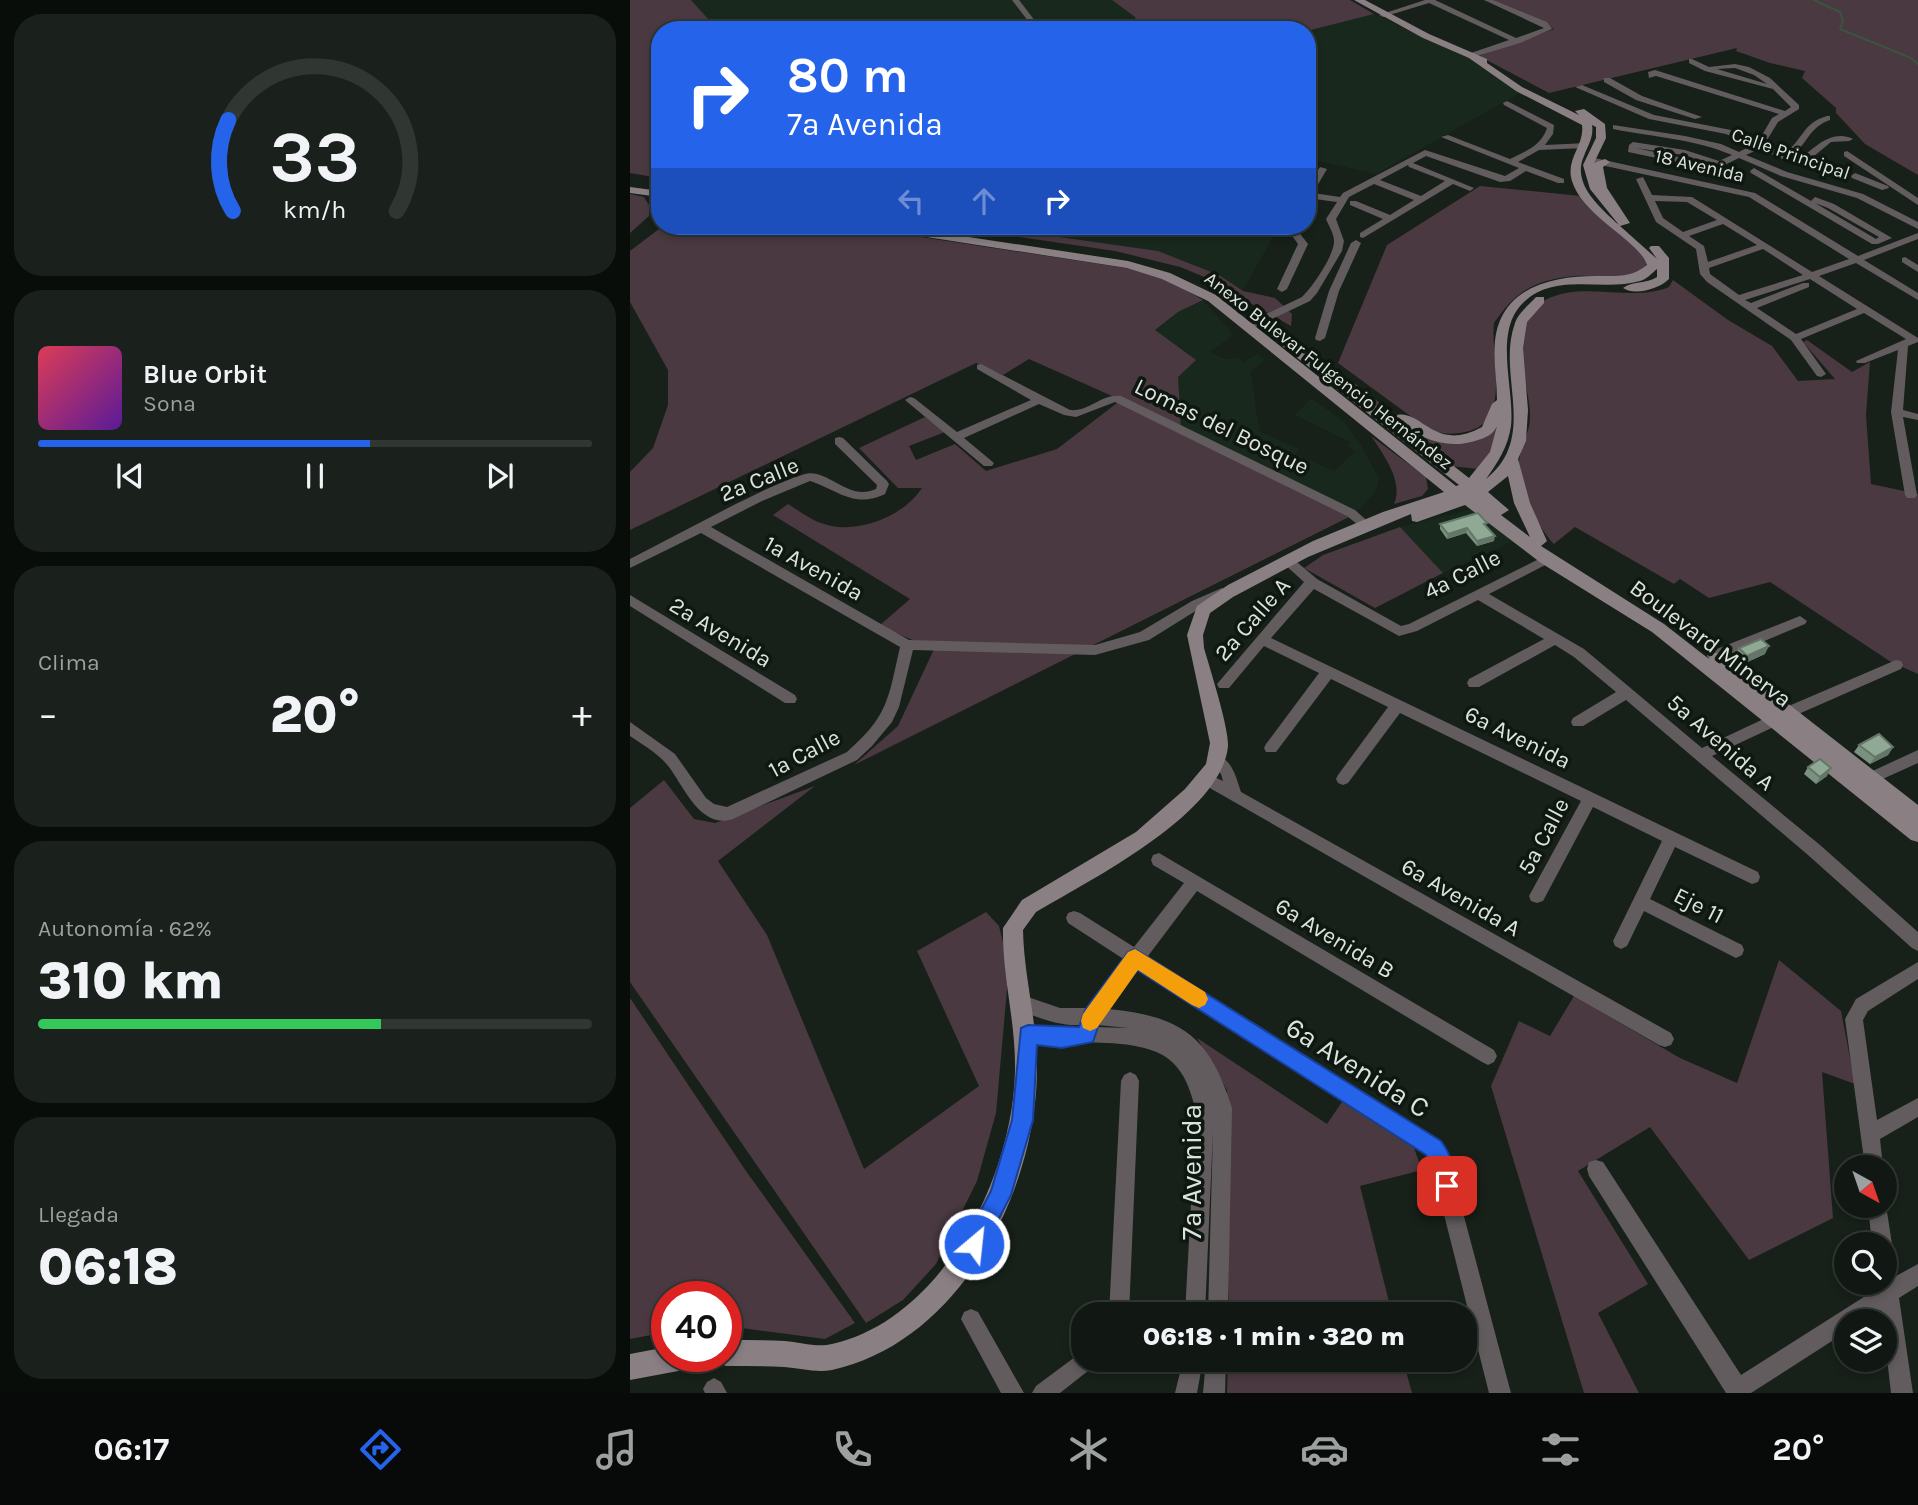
<!DOCTYPE html>
<html lang="es">
<head>
<meta charset="utf-8">
<style>
  :root { --surface:#111813; --page:#1a211c; --text:#f1f3f6; --muted:#9ca0a0; --line:#303733; --accent:#2563eb }
  body { margin:0; font-family:Karla,sans-serif; background:var(--page); color:var(--text); height:100vh; display:flex; flex-direction:column; font-size:26px; white-space:nowrap }
  * { box-sizing:border-box; margin:0 }
  p { font-size:23px; color:var(--muted) }
  .icon { flex:none; width:38px; height:38px; fill:none; stroke:currentColor; stroke-width:2; stroke-linecap:round; stroke-linejoin:round }
  .map { position:relative; flex:1; overflow:hidden }
  .panel { display:flex; flex-direction:column; gap:14px; padding:14px; background:#090d0a; width:630px }
  .panel>* { flex:none }
  .hud { position:absolute; left:21px; top:21px; width:665px; height:214px; border-radius:28px; box-shadow:0 4px 10px #0003,0 0 0 2px var(--line); background:#2563eb; color:#fff; overflow:hidden }
  .needle { width:46px; rotate:140deg }
  .fabs { position:absolute; left:1204px; top:1155px; display:grid; gap:14px }
  .fabs a { display:grid; place-items:center; width:63px; height:63px; border-radius:50%; background:var(--surface); box-shadow:0 4px 10px #0003,0 0 0 2px var(--line); font-size:35px }
  .speed { position:absolute; left:21px; top:1281px; display:flex; gap:14px; font-size:35px; font-weight:700; text-align:center }
  .speed>* { display:grid; place-content:center; width:91px; height:91px; border-radius:50%; background:var(--surface); box-shadow:0 4px 10px #0003,0 0 0 2px var(--line); line-height:1 }
  .speed .limit { border:10px solid #d22; background:#fff; color:#111 }
  .pin { position:absolute; display:grid; place-items:center; width:60px; height:60px; color:#fff; margin:-30px; border-radius:14px; box-shadow:0 4px 10px #0006 }
  .me { position:absolute; width:77px; margin:-38px; rotate:28deg; stroke-linejoin:round; filter:drop-shadow(0 0 5px #0008) }
  .turn { display:flex; align-items:center; gap:24px; height:147px; padding:0 21px; font-size:32px }
  .turn .icon { width:91px; height:91px; stroke-width:2.5 }
  .turn b { display:block; font-size:49px; line-height:60px }
  .lanes { display:flex; align-items:center; height:66px; padding:0 21px; background:#0003; justify-content:center; gap:35px; direction:ltr }
  .lanes .off { opacity:.35 }
  .big { font-size:52px; font-weight:800; line-height:1.1 }
  .panel .widget { flex:1; display:flex; flex-direction:column; justify-content:center; gap:10px; min-width:0; padding:0 24px; border-radius:28px; background:var(--page) }
  .panel .dial { align-items:center; gap:0 }
  .dial svg { height:182px; overflow:visible; fill:none; stroke:var(--line); stroke-width:7; stroke-linecap:round; text-anchor:middle }
  .dial text { fill:var(--text); stroke:none }
  .song { display:flex; align-items:center; gap:21px }
  .cover { width:84px; height:84px; border-radius:10px; background:linear-gradient(135deg,hsl(350 70% 55%),hsl(270 70% 35%)) }
  .played { height:7px; border-radius:4px; background:linear-gradient(90deg,var(--accent) 60%,var(--line) 60%) }
  .keys { display:flex; justify-content:space-around; direction:ltr }
  .heat { display:flex; justify-content:space-between; align-items:center; font-size:38px; direction:ltr }
  .charge { height:10px; border-radius:5px; background:linear-gradient(90deg,#34c759 62%,var(--line) 0) }
  .trip { position:absolute; left:441px; top:1302px; width:406px; height:70px; border-radius:28px; background:var(--surface); box-shadow:0 4px 10px #0003,0 0 0 2px var(--line); font-weight:800; line-height:70px; text-align:center }
  .menu { display:flex; height:112px; justify-content:space-around; align-items:center; background:#070a08; color:var(--muted) }
  .menu .icon { width:49px; height:49px }
  .menu .selected { color:var(--accent) }
  .menu b { font-size:32px; color:var(--text) }
  main { display:flex; flex:1; min-height:0 }
  .map>svg:first-child { display:block }
</style>
</head>
<body>
<main>
<section class="panel">
<div class="widget dial"><svg viewBox="0 0 100 80">
<path d="M14 69A42 42 0 1 1 86 69"/>
<path d="M14 69A42 42 0 0 1 12 29" stroke="#2563eb"/>
<text x="50" y="56" font-size="32" font-weight="700">33</text>
<text x="50" y="72" font-size="11">km/h</text>
</svg></div>
<div class="widget">
<div class="song"><i class="cover"></i><div><b>Blue Orbit</b><p>Sona</p></div></div>
<div class="played"></div>
<div class="keys"><svg class="icon" aria-label="previous" viewBox="0 0 24 24"><path d="M18 5L8 12l10 7zM5 5v14"/></svg><svg class="icon" aria-label="pause" viewBox="0 0 24 24"><path d="M8 5v14M16 5v14"/></svg><svg class="icon" aria-label="next" viewBox="0 0 24 24"><path d="M6 5l10 7-10 7zM19 5v14"/></svg></div>
</div>
<div class="widget"><p>Clima</p>
<div class="heat"><a>−</a><b class="big">20°</b><a>+</a></div>
</div>
<div class="widget"><p>Autonomía · 62%</p><b class="big">310 km</b><div class="charge"></div></div>
<div class="widget"><p>Llegada</p><b class="big">06:18</b></div>
</section>
<div class="map">
<svg width="1288" height="1393" viewBox="0 0 1288 1393">
  <rect width="100%" height="100%" fill="#172019"/>
  <path fill="#19281d" d="M61,0H482L505,17L508,30H88Z
    M744,14L849,63L890,93L746,174L685,160L677,174V54L687,47L677,40V31Z
    M353,226H649L613,291L589,275L528,251Z
    M573,300L604,335L580,352L595,359L611,358L612,363L627,354L635,360L621,371L629,431L669,449L666,454L704,471L725,451L717,446L720,442L665,415L681,398L713,421L730,443L749,478L746,491L725,514L551,429L547,377L525,330L548,312Z
    M851,507L882,542L813,573L770,527Z"/>
  <path fill="#4a3941" d="M0,0H61L88,30H30V178L0,173Z
    M482,0H720L744,14L677,31L508,30L505,17Z
    M856,0H1288V175L1235,144L1206,113V108L1172,78L1175,71L1140,63L1106,51L1107,48L919,93L849,56L924,29Z
    M850,186L951,196L973,221L1013,253L1018,260C1013,287 964,274 945,276C931,277 916,280 903,286C886,294 875,307 864,323C860,357 883,424 835,432C821,435 811,434 798,429L708,363L757,245Z
    M0,194L14,197L19,205V216L0,233Z
    M33,226H219L509,270L543,282L573,300L548,312L525,330L566,360L548,377L551,429L725,514L224,765L268,726L306,645L285,641L249,626L280,599L143,515L158,504C168,510 179,519 191,523C225,536 273,517 292,488H268L229,448L295,417L315,432L279,446L286,460L325,444L356,471L427,449L491,400L399,359L373,375L346,363L0,530V472L23,448L38,405V370L0,302V251Z
    M313,226H353L528,251L589,275L613,291L645,298L662,314L661,326L572,276L550,267L485,251Z
    M1043,280L1098,320L1142,346L1168,381L1205,379L1173,342L1177,340L1222,372L1240,362L1236,415L1241,484L1288,494V674L1261,662L1140,582L1079,598L1050,579L1044,584L945,527L924,544C909,530 886,483 889,462C890,447 900,434 900,416C900,383 874,328 908,304C949,277 997,304 1039,287Z
    M696,368L710,372L786,431L821,441L871,420L862,452L848,469L821,466Z
    M741,436L796,477L798,489L792,496L764,504C774,481 753,454 741,436Z
    M770,527L813,573L745,608L674,568L693,555Z
    M34,780L64,819L85,823L185,786L88,861L137,935L234,1169L349,1086L287,951L356,912L369,926L379,967L366,1113L347,1181L306,1264L273,1300L236,1323L0,982V808Z
    M1149,960L1211,1011L1225,1084L1192,1072L1203,1218L1119,1260L1020,1127L948,1171L1018,1284L968,1313L1009,1393H954L861,1086L889,1021L920,1036L944,996L1050,1058L1107,1083Z
    M0,998L116,1171L225,1323L195,1339L96,1326V1297H37V1332L0,1339Z
    M567,1038L697,1124L712,1102L784,1148L792,1170L730,1186L762,1314H599L597,1090Z
    M598,1360H773L782,1393H597Z"/>
  <g fill="none" stroke-linecap="round" stroke-linejoin="round">
    <path stroke="#3b5341" stroke-width="2" d="M1184,0L1210,12L1213,21L1210,29L1281,58L1288,64"/>
    <path fill="#625c5f" fill-rule="evenodd" d="M382,0H389L412,30H405Z
      M795,0H805L886,38L914,28L854,0H863L917,22L922,29L890,43L841,58H838V54L879,40L799,3L753,17L749,15Z
      M1062,59L1079,67L1105,64L1119,67L1140,78L1169,105V109L1148,122L1134,145L1154,153C1173,141 1172,123 1197,116H1200V120C1178,128 1178,144 1161,156L1169,160C1185,147 1202,129 1223,139L1219,141L1201,142L1177,162L1206,169L1207,171L1203,174L1167,165L1129,149L1116,155L1157,172L1233,194L1288,222V229L1227,198L1151,176L1109,158L1084,170L998,152L999,145L1003,142L1055,150L1089,161L1102,155C1064,139 1023,137 983,129V125L1055,136L1091,144L1109,152L1122,145L1096,134L1019,119L945,87L952,85L1024,115L1101,130L1128,142L1142,118L1149,114L1026,76L1019,78L1018,72L1025,70L1155,111L1161,107L1143,89L1075,71L1059,63V59ZM1105,68L1124,75L1137,84L1087,69ZM1006,148L1054,155L1076,163Z
      M974,78H980L1012,96L1072,117L1065,119L1006,100L974,82Z
      M877,101L924,125L923,134L915,145L957,143V147L954,148L909,150L888,162L934,179V183H928L896,171L880,181L870,182L796,156L783,163L844,188L840,191L823,184L733,238L730,237V233L753,219L720,205V201H726L760,215L784,200L744,184L719,197L706,219L714,241L712,251L687,293L680,301L621,329H613V325L672,297C682,288 705,254 704,241C704,234 699,226 696,219L707,202L677,198V187L690,167L697,169L683,193L710,197L713,193L795,150L875,176L889,168L811,137L818,135L880,159C896,151 911,146 917,128L874,105L873,103ZM778,165L779,167L815,181L791,196L750,180Z
      M1217,151L1288,198V205L1214,156V152Z
      M960,157L1125,193L1228,256L1288,233V239L1234,260L1288,293V300L1226,263L1189,276L1288,338V342L1278,346L1273,410L1288,414V420L1273,417L1287,495L1285,498H1277L1275,495L1261,412L1268,350L1235,363H1227L1226,361L1276,339L1234,313L1171,339L1196,374L1191,377L1187,376L1161,340L1077,282L1070,274L1066,249L1026,222L1006,179L1013,177L1022,195L1062,197L1182,272L1219,259L1119,197L957,162L956,160ZM1025,201L1057,202L1087,220L1053,232L1033,218ZM1093,224L1127,245L1078,262L1074,246L1059,236ZM1133,249L1173,275L1109,295L1080,274L1079,268ZM1180,279L1227,309L1166,334L1127,308L1179,287V283H1173L1121,303L1115,300Z
      M1124,168L1181,201L1185,197L1204,204L1262,238L1248,244H1242L1121,173L1120,171ZM1185,203L1198,208L1249,237L1246,239Z
      M1225,173L1258,186L1259,188L1252,190L1222,178L1221,176Z
      M655,226H664L678,244L657,289L652,292L647,289L668,244Z
      M726,240L731,243L709,291L695,338L690,341L686,340L685,338L699,291L721,243Z
      M1275,257L1288,265V272L1272,262V258Z
      M351,364L440,410C459,412 472,393 491,396L725,510L743,526L741,529H733L717,516L485,402L446,417L434,415L409,404L334,438L364,463L362,466H354L275,400L280,397L284,398L327,432L401,400L347,369V365Z
      M209,437L213,438L257,481L259,484L255,494C224,509 208,490 180,481L132,501L81,527L279,640L465,645L510,632L562,601L592,588L598,593L597,596L572,607L519,640L465,655L283,650L269,707L262,722L242,746L227,760L103,819C71,830 54,787 39,767C29,754 13,745 0,736V722L45,754L76,798L84,804L97,807L217,752C259,715 258,699 270,647L71,533L0,568V559C32,542 64,526 96,509C121,497 148,482 175,474C198,468 218,502 246,489L247,485L205,444V438Z
      M917,555L921,556L923,559L921,562L859,594L954,649L1072,748L1142,715H1152L1154,719L1152,723L1082,756L1190,845L1288,932V951L1282,948L1178,855L996,700L953,726H943L941,722L943,718L986,692L944,657L925,645L849,687H839L837,683L839,679L914,639L848,600L787,631L769,636L684,589L641,638L1128,872L1130,877L1128,882L1122,884L1045,847L1020,899L1112,945L1114,950L1112,955L1106,958L1100,955L1014,911L997,946L991,949L985,946L983,941L1032,841L963,807L913,901L907,903L901,901L899,896L951,801L770,713L718,783L713,785L708,783L706,779L708,775L758,707L701,679L646,752H636L634,748L636,744L689,673L634,646L599,688H589L587,684L674,582L653,563L651,560L653,557H661L687,579L771,626L779,624Z
      M0,595L165,695L167,699L165,703H155L0,606Z
      M1170,616L1177,621L1175,624L1089,660H1079L1077,656L1079,652Z
      M1266,660L1271,661L1273,665L1271,669L1164,716H1154L1152,712L1154,708Z
      M1288,750V763L1246,782L1241,784L1236,782L1234,778L1236,774Z
      M588,755C603,762 606,777 611,792L1041,1033L1044,1039L1041,1045L1035,1047L1029,1045L571,783L569,779L571,775L576,773L593,781L591,774L581,761L583,757Z
      M529,853L864,1050L867,1056L864,1062L858,1065L852,1062L567,891L518,956L810,1141L819,1160L881,1393H859L801,1163L796,1155L508,968L478,1009C552,1016 580,1037 602,1108L598,1314H578L583,1131L575,1314H555L566,1111C561,1094 558,1080 546,1066C519,1033 438,1045 398,1043L392,1041L389,1035L392,1029L398,1027H452L451,1025C428,1026 409,1018 389,1010L386,1004L389,998L395,996L430,1008H458L495,960L438,923L436,918L438,913L444,911L450,913L504,947L554,883L523,865L521,860L523,855ZM467,1025L499,1028L466,1027Z
      M1288,962V979L1238,1011L1233,1020L1247,1120L1288,1098V1117L1250,1139L1253,1167H1235L1215,1019L1226,999Z
      M500,1072L506,1075L509,1081L499,1314H479L491,1081L494,1075Z
      M966,1160L973,1162L1111,1375L1248,1288L1247,1283H1255V1256L1262,1259L1266,1276L1288,1264V1286L1269,1298L1283,1393H1261L1255,1341V1321H1252L1251,1310L1232,1321H1216V1332L1121,1393H1096L959,1176L957,1169L959,1162Z
      M1255,1199L1262,1244L1259,1251L1255,1253V1244H1242L1238,1206H1255Z
      M341,1309L348,1312L394,1393H371L331,1319L334,1312Z
      M453,1351V1360H466L463,1367L430,1393H402L406,1386Z
      M553,1360H573L567,1393H545Z
      M576,1360H596L595,1393H573Z
      M84,1378L91,1382L97,1393H75L73,1389L77,1382Z"/>
    <path fill="#8a8084" fill-rule="evenodd" d="M724,0H735L799,34L857,59V63L892,87L949,115L945,111L954,109L975,124L976,138L964,163L975,159L980,162L973,167L977,188L1000,223L990,226L1027,259L1019,248L1021,246H1029L1039,258V279C1029,289 1005,296 993,288C1002,281 1016,284 1027,277V269C1022,273 1016,280 1010,281C973,292 927,272 895,301C862,330 885,388 881,426C878,447 868,462 856,479C909,437 866,375 885,323C888,313 899,305 906,297H914V303L897,322L893,348L898,410L896,441L888,459L900,503L917,541L911,546L1034,624L1079,659L1081,653H1093L1288,805V842L1281,840L1022,632L911,563L835,505L787,522L782,521L781,514L678,557L603,597L580,613L573,635L574,648C580,669 599,728 598,746C592,814 460,880 406,912L393,930C394,978 408,1024 407,1073C405,1194 329,1342 202,1370C186,1373 170,1368 154,1367C135,1366 115,1366 96,1366L87,1362L84,1356H96V1340C116,1340 135,1340 155,1341C170,1342 187,1348 202,1344C313,1319 383,1176 385,1071C386,1022 372,976 373,928L392,900L506,832L555,789L576,764L580,743L557,635L567,606L598,585L683,541L753,512L814,492L578,301L532,279L497,268L245,229L239,226H266L498,261L540,273L586,295L826,486L829,485L651,345V339H661L839,478L860,452L867,426C863,435 855,438 845,441C816,450 790,438 767,421V415C792,410 805,453 852,427L862,404L867,400C867,381 863,360 865,341C871,288 920,276 966,276C986,276 1001,278 1017,265C1010,241 953,217 942,181C935,159 955,145 952,125L886,91L839,58L793,38ZM962,125L966,127V138L953,165L960,189L989,225C971,208 941,184 954,156C958,145 964,137 962,125ZM878,476L884,503L900,537L871,515L879,510L858,492Z
      M0,187L30,191V197L0,193Z
      M37,1347V1356H72L68,1365L59,1369L0,1380V1354Z"/>
  </g>
  <path fill="#7b9180" d="M810,524L857,527L864,541L847,546L836,533L817,539L810,529Z
    M1109,648L1135,654L1113,664L1105,656Z
    M1229,745L1263,747L1258,755L1240,764L1224,752Z
    M1178,767L1197,776L1186,784L1174,774Z"/>
  <path fill="#647668" d="M837,528L836,533L817,539L818,534Z
    M865,536L864,541L847,546V541Z
    M1139,646L1135,654L1113,664L1117,656Z
    M1263,747L1258,755L1240,764L1245,757Z
    M1201,768L1197,776L1186,784L1190,777Z"/>
  <path fill="#8fa995" stroke="#647668" stroke-width="2" d="M848,513L857,523L854,524L865,536L847,541L837,528L818,534L810,524Z
    M1131,639L1139,646L1117,656L1109,648Z
    M1249,734L1263,747L1245,757L1229,745Z
    M1190,759L1201,768L1190,777L1178,767Z"/>
  <path fill="#2563eb" stroke="#184099" stroke-width="2" d="M505,949L811,1141C820,1153 831,1179 825,1194L817,1197L809,1194L796,1155L507,970L470,1021L463,1042L432,1048L407,1045L403,1120L381,1195L352,1252L344,1255L336,1252L333,1244L361,1191L382,1120L391,1028L398,1025L449,1027L455,1010L498,952Z"/>
  <path fill="#f59e0b" d="M505,949L575,992L578,999L575,1005L569,1008L562,1005L508,970L467,1028L460,1031L453,1028L451,1021L453,1014L498,952Z"/>
  <g text-anchor="middle" stroke-width="7" stroke-linejoin="round" paint-order="stroke">
    <g font-size="19" fill="#dde3de" stroke="#0e1710">
      <text transform="translate(1161 153) rotate(19)" y="7">Calle Principal</text>
      <text transform="translate(1070 165) rotate(13)" y="7">18 Avenida</text>
      <text transform="translate(699 370) rotate(38)" y="7">Anexo Bulevar Fulgencio Hernández</text>
    </g>
    <g font-size="23" fill="#dde3de" stroke="#0e1710">
      <text transform="translate(592 426) rotate(26)" y="8">Lomas del Bosque</text>
      <text transform="translate(129 479) rotate(-22)" y="8">2a Calle</text>
      <text transform="translate(184 568) rotate(29)" y="8">1a Avenida</text>
      <text transform="translate(832 574) rotate(-27)" y="8">4a Calle</text>
      <text transform="translate(622 619) rotate(-49)" y="8">2a Calle A</text>
      <text transform="translate(91 632) rotate(31)" y="8">2a Avenida</text>
      <text transform="translate(1081 643) rotate(37)" y="8">Boulevard Minerva</text>
      <text transform="translate(888 737) rotate(26)" y="8">6a Avenida</text>
      <text transform="translate(1091 742) rotate(41)" y="8">5a Avenida A</text>
      <text transform="translate(174 753) rotate(-28)" y="8">1a Calle</text>
      <text transform="translate(913 836) rotate(-62)" y="8">5a Calle</text>
      <text transform="translate(831 897) rotate(30)" y="8">6a Avenida A</text>
      <text transform="translate(1069 905) rotate(27)" y="8">Eje 11</text>
      <text transform="translate(705 938) rotate(31)" y="8">6a Avenida B</text>
    </g>
    <g font-size="28" fill="#dde3de" stroke="#0e1710">
      <text transform="translate(728 1067) rotate(32)" y="10">6a Avenida C</text>
      <text transform="translate(561 1172) rotate(-90)" y="10">7a Avenida</text>
    </g>
  </g>
</svg>
<div class="fabs">
<a><svg class="needle" viewBox="-14 -14 28 28"><path d="M0-13l5 13h-10z" fill="#e53935"/><path d="M0 13l5-13h-10z" fill="#9ca0a0"/></svg></a>
<a><svg class="icon" aria-label="search" viewBox="0 0 24 24"><circle cx="10" cy="10" r="6"/><path d="M15 15l6 6"/></svg></a>
<a><svg class="icon" aria-label="layers" viewBox="0 0 24 24"><path d="M12 4l9 5-9 5-9-5zM3 14l9 5 9-5"/></svg></a>
</div>
<div class="speed"><div class="limit">40</div></div>
<div class="pin" style="left:817px;top:1186px;background:#d93025"><svg class="icon" aria-label="arrive" viewBox="0 0 24 24"><path d="M6 21V4h12l-3 4 3 4H6"/></svg></div>
<svg class="me" style="left:344px;top:1244px" viewBox="-20 -20 40 40"><circle r="17" fill="#2563eb" stroke="#fff" stroke-width="3"/><path d="M0-11L8 9 0 5-8 9z" fill="#fff"/></svg>
<div class="trip">06:18 · 1 min · 320 m</div>
<div class="hud">
<div class="turn"><svg class="icon" aria-label="right" viewBox="0 0 24 24"><path d="M7 20v-9h11M14 6l5 5-5 5"/></svg><div><b>80 m</b>7a Avenida</div></div>
<div class="lanes"><svg class="icon off" aria-label="left" viewBox="0 0 24 24"><path d="M17 20v-9H6M10 6l-5 5 5 5"/></svg><svg class="icon off" aria-label="ahead" viewBox="0 0 24 24"><path d="M12 20V5M6 11l6-6 6 6"/></svg><svg class="icon" aria-label="right" viewBox="0 0 24 24"><path d="M7 20v-9h11M14 6l5 5-5 5"/></svg></div>
</div>
</div>
</main>
<nav class="menu">
<b>06:17</b>
<svg class="icon selected" aria-label="directions" viewBox="0 0 24 24"><path d="M12 3l9 9-9 9-9-9zM9 14v-3h6M13 9l2 2-2 2"/></svg>
<svg class="icon" aria-label="music" viewBox="0 0 24 24"><path d="M9 18V5l10-2v13"/><circle cx="6" cy="18" r="3"/><circle cx="16" cy="16" r="3"/></svg>
<svg class="icon" aria-label="phone" viewBox="0 0 24 24"><path d="M5 4h4l2 5-3 2q2 4 5 5l2-3 5 2v4C11 20 4 13 5 4z"/></svg>
<svg class="icon" aria-label="climate" viewBox="0 0 24 24"><path d="M12 3v18M4 7l16 10M4 17L20 7"/></svg>
<svg class="icon" aria-label="car" viewBox="0 0 24 24"><path d="M5 17H2v-5l4-1 3-4h7l3 4 3 1v5h-3M9 17h6M6 11h13"/><circle cx="7" cy="17" r="2"/><circle cx="17" cy="17" r="2"/></svg>
<svg class="icon" aria-label="filters" viewBox="0 0 24 24"><path d="M4 7h16M4 17h16"/><circle cx="9" cy="7" r="2"/><circle cx="15" cy="17" r="2"/></svg>
<b>20°</b>
</nav>
</body>
</html>
